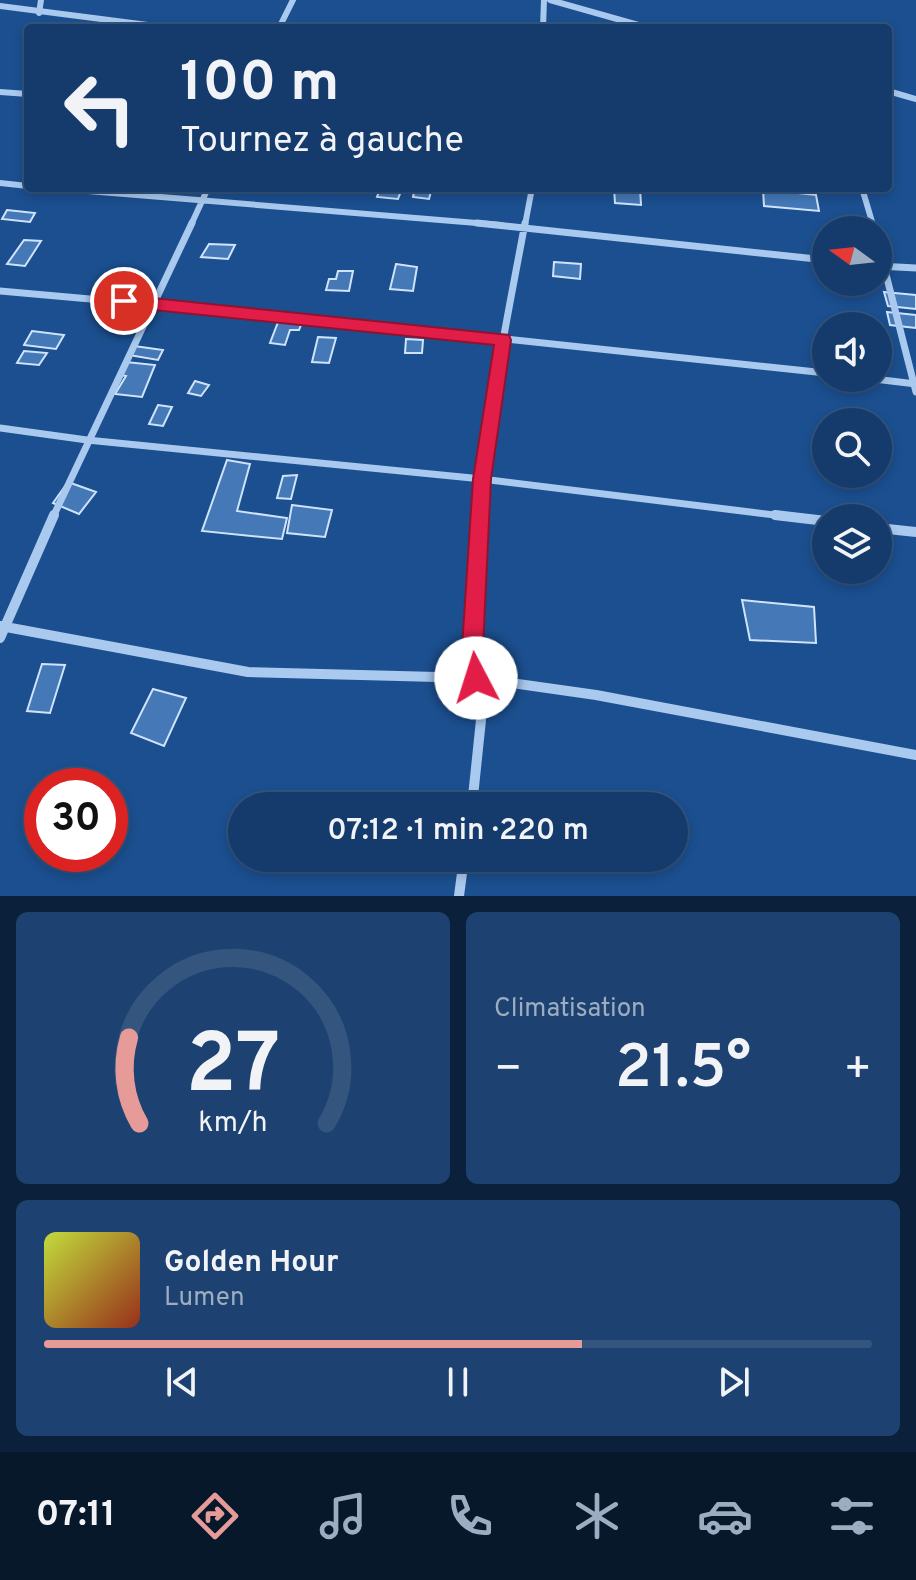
<!DOCTYPE html>
<html lang="fr">
<head>
<meta charset="utf-8">
<style>
  :root { --surface:#143b6b; --page:#1d4271; --text:#f1f3f6; --muted:#9dadc1; --line:#33557e; --accent:#e69b98 }
  body { margin:0; font-family:Overpass,sans-serif; background:var(--page); color:var(--text); height:100vh; display:flex; flex-direction:column; font-size:30px; white-space:nowrap }
  * { box-sizing:border-box; margin:0 }
  p { font-size:26px; color:var(--muted) }
  .icon { flex:none; width:44px; height:44px; fill:none; stroke:currentColor; stroke-width:2; stroke-linecap:round; stroke-linejoin:round }
  .map { position:relative; height:896px; overflow:hidden }
  .details { display:flex; flex-direction:column; gap:16px; padding:16px; background:#0b203b; flex:1 }
  .details>* { flex:none }
  .hud { position:absolute; left:24px; top:24px; width:868px; height:168px; border-radius:8px; box-shadow:0 4px 12px #0003,0 0 0 2px var(--line); background:#143b6b; color:var(--text); overflow:hidden }
  .needle { width:52px; rotate:285deg }
  .controls { position:absolute; left:812px; top:216px; display:grid; gap:16px }
  .controls a { display:grid; place-items:center; width:80px; height:80px; border-radius:50%; background:var(--surface); box-shadow:0 4px 12px #0003,0 0 0 2px var(--line); font-size:40px }
  .speed { position:absolute; left:24px; top:768px; display:flex; gap:16px; font-size:40px; font-weight:700; text-align:center }
  .speed>* { display:grid; place-content:center; width:104px; height:104px; border-radius:50%; background:var(--surface); box-shadow:0 4px 12px #0003,0 0 0 2px var(--line); line-height:1 }
  .speed .limit { border:12px solid #d22; background:#fff; color:#111 }
  .pin { position:absolute; display:grid; place-items:center; width:68px; height:68px; color:#fff; margin:-34px; border:4px solid #fff; border-radius:50%; box-shadow:0 2px 8px #0007 }
  .me { position:absolute; width:88px; margin:-44px; rotate:355deg; stroke-linejoin:round; filter:drop-shadow(0 0 6px #0008) }
  .turn { display:flex; align-items:center; gap:28px; height:168px; padding:0 24px; font-size:36px }
  .turn .icon { width:104px; height:104px; stroke-width:2.5 }
  .turn b { display:block; font-size:56px; line-height:68px }
  .big { font-size:60px; font-weight:600; line-height:1.1 }
  .details .card { flex:1; display:flex; flex-direction:column; justify-content:center; gap:12px; min-width:0; padding:0 28px; border-radius:12px; background:var(--page) }
  .details .dial { align-items:center; gap:0 }
  .dial svg { height:208px; overflow:visible; fill:none; stroke:var(--line); stroke-width:7; stroke-linecap:round; text-anchor:middle }
  .dial text { fill:var(--text); stroke:none }
  .song { display:flex; align-items:center; gap:24px }
  .cover { width:96px; height:96px; border-radius:12px; background:linear-gradient(135deg,hsl(70 70% 55%),hsl(10 70% 35%)) }
  .played { height:8px; border-radius:4px; background:linear-gradient(90deg,var(--accent) 65%,var(--line) 65%) }
  .keys { display:flex; justify-content:space-around; direction:ltr }
  .heat { display:flex; justify-content:space-between; align-items:center; font-size:44px; direction:ltr }
  .details .tiles { flex:1; display:grid; gap:16px; grid-template-columns:1fr 1fr }
  .card:last-child { grid-column:span 2 }
  .trip { position:absolute; left:228px; top:792px; width:460px; height:80px; border-radius:40px; background:var(--surface); box-shadow:0 4px 12px #0003,0 0 0 2px var(--line); font-weight:600; line-height:80px; text-align:center }
  .menu { display:flex; height:128px; justify-content:space-around; align-items:center; background:#08182b; color:var(--muted) }
  .menu .icon { width:56px; height:56px }
  .menu .selected { color:var(--accent) }
  .menu b { font-size:36px; color:var(--text) }
  .map>svg:first-child { display:block }
</style>
</head>
<body>
<div class="map">
<svg width="916" height="896" viewBox="0 0 916 896">
  <rect width="100%" height="100%" fill="#1b4f8f"/>
  <path fill="#4478b7" stroke="#cfe3fa" stroke-width="2" d="M415,188H432L429,199L413,197Z
    M614,188H640L641,205L615,203Z
    M380,189L401,191L398,199L377,197Z
    M763,189L816,195L819,211L764,206Z
    M7,210L35,213L30,222L2,219Z
    M24,240L41,241L25,266L7,264Z
    M209,244L235,245L228,259L201,257Z
    M554,262L581,264L580,279L553,276Z
    M396,264L417,267L413,291L390,289Z
    M338,271H353L349,291L326,290L329,279H336Z
    M884,292L916,295V309L888,306Z
    M887,312L916,315V328L890,325Z
    M280,317L303,320L299,330H290L285,345L270,343Z
    M32,331L64,335L56,349L24,345Z
    M318,337L336,338L329,363L312,362Z
    M406,339L423,340L422,353H405Z
    M134,346L163,350L158,360L129,355Z
    M24,351L47,353L39,365L17,363Z
    M126,362L155,365L142,397L115,394L126,376L119,375Z
    M195,381L209,385L201,396L188,393Z
    M158,405L172,407L163,426L149,424Z
    M227,460L250,464L237,511L287,518L282,539L202,531Z
    M297,475L291,499L277,498L283,476Z
    M68,482L96,492L79,514L53,503Z
    M292,505L332,510L325,537L287,533Z
    M742,600L814,607L816,643L750,640Z
    M42,664L65,665L50,713L27,711Z
    M153,689L186,698L164,746L131,733Z"/>
  <g fill="none" stroke-linecap="round" stroke-linejoin="round">
    <path stroke="#a9c9ee" stroke-width="6" d="M550,0L649,28
      M0,6L171,28
      M39,13L41,0
      M279,28L293,0
      M543,28L544,0
      M888,91L916,99
      M0,92L28,94
      M0,183L28,186
      M51,188L501,225
      M862,188L873,225
      M191,225L208,188
      M525,225L532,188"/>
    <path stroke="#a9c9ee" stroke-width="7" d="M477,223L826,260
      M872,223L874,230
      M878,243L916,392
      M878,266L916,268
      M0,291L327,320L826,373
      M866,378L916,384
      M0,428L87,440L482,479L791,517
      M53,517L192,223
      M480,517C486,418 507,320 525,223"/>
    <path stroke="#a9c9ee" stroke-width="10" d="M775,515L826,521
      M878,528L916,532
      M0,626L248,672L476,678L596,695L916,755
      M0,638L54,515
      M472,806L481,720L472,648L480,515
      M459,896L464,858"/>
  </g>
  <path fill="#e11d48" stroke="#92132f" stroke-width="2" d="M124,295L509,335L511,340L491,479L483,648L487,678L484,686L476,689L469,686L462,648L473,479L494,345L124,307L116,301Z"/>
</svg>
<div class="controls">
<a><svg class="needle" viewBox="-14 -14 28 28"><path d="M0-13l5 13h-10z" fill="#e53935"/><path d="M0 13l5-13h-10z" fill="#9dadc1"/></svg></a>
<a><svg class="icon" aria-label="sound" viewBox="0 0 24 24"><path d="M4 9h4l5-4v14l-5-4H4zM17 9q2 3 0 6"/></svg></a>
<a><svg class="icon" aria-label="search" viewBox="0 0 24 24"><circle cx="10" cy="10" r="6"/><path d="M15 15l6 6"/></svg></a>
<a><svg class="icon" aria-label="layers" viewBox="0 0 24 24"><path d="M12 4l9 5-9 5-9-5zM3 14l9 5 9-5"/></svg></a>
</div>
<div class="speed"><div class="limit">30</div></div>
<div class="pin" style="left:124px;top:301px;background:#d93025"><svg class="icon" aria-label="arrive" viewBox="0 0 24 24"><path d="M6 21V4h12l-3 4 3 4H6"/></svg></div>
<svg class="me" style="left:476px;top:678px" viewBox="-20 -20 40 40"><circle r="19" fill="#fff"/><path d="M0-13L10 11 0 6-10 11z" fill="#e11d48"/></svg>
<div class="trip">07:12 · 1 min · 220 m</div>
<div class="hud">
<div class="turn"><svg class="icon" aria-label="left" viewBox="0 0 24 24"><path d="M17 20v-9H6M10 6l-5 5 5 5"/></svg><div><b>100 m</b>Tournez à gauche</div></div>
</div>
</div>
<section class="details">
<div class="tiles">
<div class="card dial"><svg viewBox="0 0 100 80">
<path d="M14 69A42 42 0 1 1 86 69"/>
<path d="M14 69A42 42 0 0 1 10 36" stroke="#e69b98"/>
<text x="50" y="56" font-size="32" font-weight="700">27</text>
<text x="50" y="72" font-size="11">km/h</text>
</svg></div>
<div class="card"><p>Climatisation</p>
<div class="heat"><a>−</a><b class="big">21.5°</b><a>+</a></div>
</div>
<div class="card">
<div class="song"><i class="cover"></i><div><b>Golden Hour</b><p>Lumen</p></div></div>
<div class="played"></div>
<div class="keys"><svg class="icon" aria-label="previous" viewBox="0 0 24 24"><path d="M18 5L8 12l10 7zM5 5v14"/></svg><svg class="icon" aria-label="pause" viewBox="0 0 24 24"><path d="M8 5v14M16 5v14"/></svg><svg class="icon" aria-label="next" viewBox="0 0 24 24"><path d="M6 5l10 7-10 7zM19 5v14"/></svg></div>
</div>
</div>
</section>
<nav class="menu">
<b>07:11</b>
<svg class="icon selected" aria-label="directions" viewBox="0 0 24 24"><path d="M12 3l9 9-9 9-9-9zM9 14v-3h6M13 9l2 2-2 2"/></svg>
<svg class="icon" aria-label="music" viewBox="0 0 24 24"><path d="M9 18V5l10-2v13"/><circle cx="6" cy="18" r="3"/><circle cx="16" cy="16" r="3"/></svg>
<svg class="icon" aria-label="phone" viewBox="0 0 24 24"><path d="M5 4h4l2 5-3 2q2 4 5 5l2-3 5 2v4C11 20 4 13 5 4z"/></svg>
<svg class="icon" aria-label="climate" viewBox="0 0 24 24"><path d="M12 3v18M4 7l16 10M4 17L20 7"/></svg>
<svg class="icon" aria-label="car" viewBox="0 0 24 24"><path d="M5 17H2v-5l4-1 3-4h7l3 4 3 1v5h-3M9 17h6M6 11h13"/><circle cx="7" cy="17" r="2"/><circle cx="17" cy="17" r="2"/></svg>
<svg class="icon" aria-label="filters" viewBox="0 0 24 24"><path d="M4 7h16M4 17h16"/><circle cx="9" cy="7" r="2"/><circle cx="15" cy="17" r="2"/></svg>
</nav>
</body>
</html>
